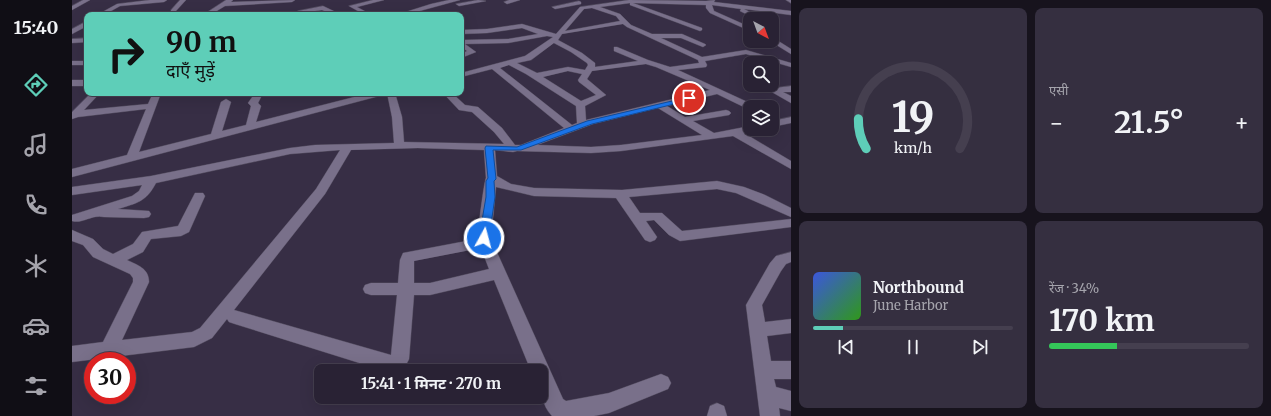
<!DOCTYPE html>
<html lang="hi">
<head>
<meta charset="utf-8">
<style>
  :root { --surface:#292234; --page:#352f40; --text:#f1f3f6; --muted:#a5a4ac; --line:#453f4f; --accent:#5eceb8 }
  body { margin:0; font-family:Merriweather,"Noto Sans Devanagari",serif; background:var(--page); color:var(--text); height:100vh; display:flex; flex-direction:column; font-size:15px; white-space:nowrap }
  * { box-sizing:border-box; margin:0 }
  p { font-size:13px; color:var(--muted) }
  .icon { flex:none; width:22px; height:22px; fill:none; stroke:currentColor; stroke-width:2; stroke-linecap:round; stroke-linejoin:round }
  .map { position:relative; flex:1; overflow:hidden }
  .panel { display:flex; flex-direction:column; gap:8px; padding:8px; background:#17131d; width:480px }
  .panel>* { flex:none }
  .banner { position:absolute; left:12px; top:12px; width:380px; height:84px; border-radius:8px; box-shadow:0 4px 16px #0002,0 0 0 1px var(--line); background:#5eceb8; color:#111; overflow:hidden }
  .needle { width:26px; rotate:139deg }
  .tools { position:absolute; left:671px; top:12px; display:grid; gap:8px }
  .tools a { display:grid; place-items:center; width:36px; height:36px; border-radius:8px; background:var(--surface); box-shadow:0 4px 16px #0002,0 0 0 1px var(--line); font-size:20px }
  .speed { position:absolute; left:12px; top:352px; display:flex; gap:8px; font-size:20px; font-weight:700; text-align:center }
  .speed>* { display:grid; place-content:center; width:52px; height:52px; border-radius:50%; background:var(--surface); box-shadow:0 4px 16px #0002,0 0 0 1px var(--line); line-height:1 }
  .speed .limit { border:6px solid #d22; background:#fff; color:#111 }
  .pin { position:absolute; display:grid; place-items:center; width:34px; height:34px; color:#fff; margin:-17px; border:2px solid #fff; border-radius:50%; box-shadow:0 1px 4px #0007 }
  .me { position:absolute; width:44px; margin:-22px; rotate:7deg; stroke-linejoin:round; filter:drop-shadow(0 0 3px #0008) }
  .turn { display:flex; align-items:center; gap:14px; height:84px; padding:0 16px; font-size:18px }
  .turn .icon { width:52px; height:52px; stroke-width:2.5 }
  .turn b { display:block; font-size:28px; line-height:34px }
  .big { font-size:30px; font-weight:700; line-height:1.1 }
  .panel .widget { flex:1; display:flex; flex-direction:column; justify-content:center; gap:6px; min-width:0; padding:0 14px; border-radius:8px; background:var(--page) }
  .panel .dial { align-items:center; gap:0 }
  .dial svg { height:104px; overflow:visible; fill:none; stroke:var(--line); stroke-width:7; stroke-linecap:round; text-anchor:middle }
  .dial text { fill:var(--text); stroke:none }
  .song { display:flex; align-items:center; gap:12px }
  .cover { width:48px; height:48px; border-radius:6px; background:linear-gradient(135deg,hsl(230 70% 55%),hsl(110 70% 35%)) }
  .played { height:4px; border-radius:2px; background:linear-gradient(90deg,var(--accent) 15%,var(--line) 15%) }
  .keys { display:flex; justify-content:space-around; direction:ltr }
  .heat { display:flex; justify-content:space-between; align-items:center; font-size:22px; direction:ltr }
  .charge { height:6px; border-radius:3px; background:linear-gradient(90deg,#34c759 34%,var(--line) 0) }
  .panel .tiles { flex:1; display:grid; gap:8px; grid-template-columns:repeat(2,1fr) }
  .trip { position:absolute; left:242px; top:364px; width:234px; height:40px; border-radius:8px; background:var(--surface); box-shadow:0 4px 16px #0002,0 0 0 1px var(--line); font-weight:700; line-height:40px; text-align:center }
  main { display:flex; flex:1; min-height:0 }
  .menu { display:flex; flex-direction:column; width:72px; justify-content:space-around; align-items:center; background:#100e15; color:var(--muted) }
  .menu .icon { width:28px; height:28px }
  .menu .on { color:var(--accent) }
  .menu b { font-size:18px; color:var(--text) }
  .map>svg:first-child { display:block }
</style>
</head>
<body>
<main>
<nav class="menu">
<b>15:40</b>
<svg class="icon on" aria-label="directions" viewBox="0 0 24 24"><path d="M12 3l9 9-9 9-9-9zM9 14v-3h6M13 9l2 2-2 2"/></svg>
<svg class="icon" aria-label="music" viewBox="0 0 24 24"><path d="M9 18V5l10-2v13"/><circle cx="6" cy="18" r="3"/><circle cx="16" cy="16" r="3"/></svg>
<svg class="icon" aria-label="phone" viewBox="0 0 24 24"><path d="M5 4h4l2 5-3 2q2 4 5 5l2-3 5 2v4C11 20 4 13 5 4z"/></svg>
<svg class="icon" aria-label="climate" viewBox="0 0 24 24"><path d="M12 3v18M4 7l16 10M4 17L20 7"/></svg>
<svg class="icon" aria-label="car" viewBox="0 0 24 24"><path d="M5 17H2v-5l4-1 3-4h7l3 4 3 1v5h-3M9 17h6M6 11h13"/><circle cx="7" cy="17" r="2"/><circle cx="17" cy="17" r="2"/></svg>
<svg class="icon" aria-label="filters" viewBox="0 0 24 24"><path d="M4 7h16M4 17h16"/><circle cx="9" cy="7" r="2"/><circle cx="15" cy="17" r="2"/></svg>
</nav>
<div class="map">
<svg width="719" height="416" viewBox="0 0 719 416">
  <rect width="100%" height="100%" fill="#372e45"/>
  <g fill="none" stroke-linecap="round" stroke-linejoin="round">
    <g stroke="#524b5e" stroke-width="1">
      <path id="street" d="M11,0H18L0,10V6Z
        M78,0H95L92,2L48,6L32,15H25L45,4Z
        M108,0H114L103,12H99V10Z
        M154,0H161L159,2L223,0L220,2L153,6L138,15H131Z
        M301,0H312L285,7L300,15H293L277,6Z
        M377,0H388L333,15H324L359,4Z
        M406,0L414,1L387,6L384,4Z
        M437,0H448L435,4L432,2Z
        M557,0L634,1L643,0L642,2L719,11V15L672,9L692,19H684L668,11L669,9L640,5L642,11L678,27V31L638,13L634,8V5L561,3L630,28V30L628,31L558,5V3L528,7L548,14L559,25L580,34H610L633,44L634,45L631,47L609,38H589L630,57L674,50L719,63V67L674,54L633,61L635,65L634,67L606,70L682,105L684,107H678V110L645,94L595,106L613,117L654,110L657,111L659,113L657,115L621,121L642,133L678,126V129H683L682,131L672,133L719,161V169L661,136L549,151L519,153L445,151L441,152L423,150L425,176L439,184L462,188L550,190L645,181L672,187L693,195L719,208V217L664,193L645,189L557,197L568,213H590L610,231L719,219V227L608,241L597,235L582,220L574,221L585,237L583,240L578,242L573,240L544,198L462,196L424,187L419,239L491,399L494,401L537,393L589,374L596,377L599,383L596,389L537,413L522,416H480C468,404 469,386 469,371H459L422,280L358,295H342L337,359C331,372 327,371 313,371L163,324L157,322L155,319L140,338L122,347L0,362V346L31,342L61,282V278L58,274L21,257L11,245L0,241V230L21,239L31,249L41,254L61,244L70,232L106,226L123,193H131L133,196L117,232L109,236L79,239L71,252L55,260C65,265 77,268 77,282L50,340L120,332L128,328L244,189L268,150L218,154L84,183C74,202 65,203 46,209L77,211L79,214L77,217L72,218L32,217C20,214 11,224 0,221V215L60,196L67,191L70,185L0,195V187L79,176L218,148L243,145L322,143L320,117L315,93H323L330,117L332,142L432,144L422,132L400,112L387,110L371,93H380L393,105L406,107L430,128L443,145H449L492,128L420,69L389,77V73L453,56L481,37L475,36L436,43L393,44L404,52L389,58V54L395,51L389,47V40L436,39L466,34L450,28L415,33L389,34V30L415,29L450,24L484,34L508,7ZM520,8L544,16L548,21L493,31L512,9ZM551,24L555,27L626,60L627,63L598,67L576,60L545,47H542V51L566,61L523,67V63L510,53L486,40L490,34ZM482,43L499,52L515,63L516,65L513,70L496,67L465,73L445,63L459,60ZM574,64L584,67L638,90L514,120L513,106L534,95L515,79L520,71ZM437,65L454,74L504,106L505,123L500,125L428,68ZM496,71L510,74L506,80L507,82L524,95L509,101L471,77ZM586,108L630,135L549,145L519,147L465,145L521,124ZM346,148L412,150L414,178C412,181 406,231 405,239L331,253L328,260L326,283H299L293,285L291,289L293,293L299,295H325L319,355L162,310L253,194L279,150ZM409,248L417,269L358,283H342V261Z
        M714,0H719V3Z
        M507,1L509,2V4L483,9L480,7Z
        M251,6L270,15H262L250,10L229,13L226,11Z
        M15,21V26L0,34V29Z
        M700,21L704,23V25H700Z
        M700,37L719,49V54L698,41H700Z
        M15,38V42L0,43V39Z
        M0,61H15V65H0Z
        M0,80H15V86H0Z
        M719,86V92H711L719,96V103L698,91L702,88Z
        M19,93H28L12,110L76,104L81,93H89L67,152L139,134L149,102L154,99L159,102L150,131L174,125L179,106L176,103L183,93H191L186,103L189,106L184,122L298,93H312L311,95L0,177V169L55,155L74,109L6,117L0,119V112Z
        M719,117V123L700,127V121Z
        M719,252V262L714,264L709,271L690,305L693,322L719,319V333L695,336L699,361H719V379H702L704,387L719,391V411L707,408L708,416H688L674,305L698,263L704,256Z
        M645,403L652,406L655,416H635L638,406Z"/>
    </g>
    <use href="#street" fill="#79708a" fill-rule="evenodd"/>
  </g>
  <path fill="#1a73e8" stroke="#114b97" d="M617,97L620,98L619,100L520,124L449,150H421L424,179L422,181L423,197L417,238L415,241H408L407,238L414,197V181L416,178L413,148L414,146L445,147L515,121Z"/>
</svg>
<div class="tools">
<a><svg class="needle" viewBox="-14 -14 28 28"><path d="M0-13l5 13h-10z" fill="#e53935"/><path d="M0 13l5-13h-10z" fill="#a5a4ac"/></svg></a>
<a><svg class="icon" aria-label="search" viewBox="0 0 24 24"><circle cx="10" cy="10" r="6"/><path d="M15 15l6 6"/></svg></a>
<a><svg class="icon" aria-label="layers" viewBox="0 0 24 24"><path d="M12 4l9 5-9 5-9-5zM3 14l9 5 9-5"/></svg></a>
</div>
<div class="speed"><div class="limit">30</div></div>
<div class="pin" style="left:617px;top:98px;background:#d93025"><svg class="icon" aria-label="arrive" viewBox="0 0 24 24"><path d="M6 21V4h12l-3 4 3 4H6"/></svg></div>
<svg class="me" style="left:412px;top:238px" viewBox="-20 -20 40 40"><circle r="17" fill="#1a73e8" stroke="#fff" stroke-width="3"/><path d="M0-11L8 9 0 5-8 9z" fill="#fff"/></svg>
<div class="trip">15:41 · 1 मिनट · 270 m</div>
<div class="banner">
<div class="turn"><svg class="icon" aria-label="right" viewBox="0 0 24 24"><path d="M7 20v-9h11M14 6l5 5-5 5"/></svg><div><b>90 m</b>दाएँ मुड़ें</div></div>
</div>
</div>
<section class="panel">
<div class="tiles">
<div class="widget dial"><svg viewBox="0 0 100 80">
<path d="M14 69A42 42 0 1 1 86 69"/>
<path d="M14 69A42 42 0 0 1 8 46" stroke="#5eceb8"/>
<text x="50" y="56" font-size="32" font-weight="700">19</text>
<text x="50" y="72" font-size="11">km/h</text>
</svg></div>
<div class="widget"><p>एसी</p>
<div class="heat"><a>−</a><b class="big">21.5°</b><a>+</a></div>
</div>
<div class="widget">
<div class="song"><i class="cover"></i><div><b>Northbound</b><p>June Harbor</p></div></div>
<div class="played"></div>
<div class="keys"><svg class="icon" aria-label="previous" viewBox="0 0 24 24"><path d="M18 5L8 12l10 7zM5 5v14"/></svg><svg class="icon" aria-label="pause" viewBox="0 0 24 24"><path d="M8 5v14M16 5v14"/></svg><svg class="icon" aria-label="next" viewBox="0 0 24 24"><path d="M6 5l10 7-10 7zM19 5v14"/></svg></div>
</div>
<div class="widget"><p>रेंज · 34%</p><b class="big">170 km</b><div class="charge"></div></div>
</div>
</section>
</main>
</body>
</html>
